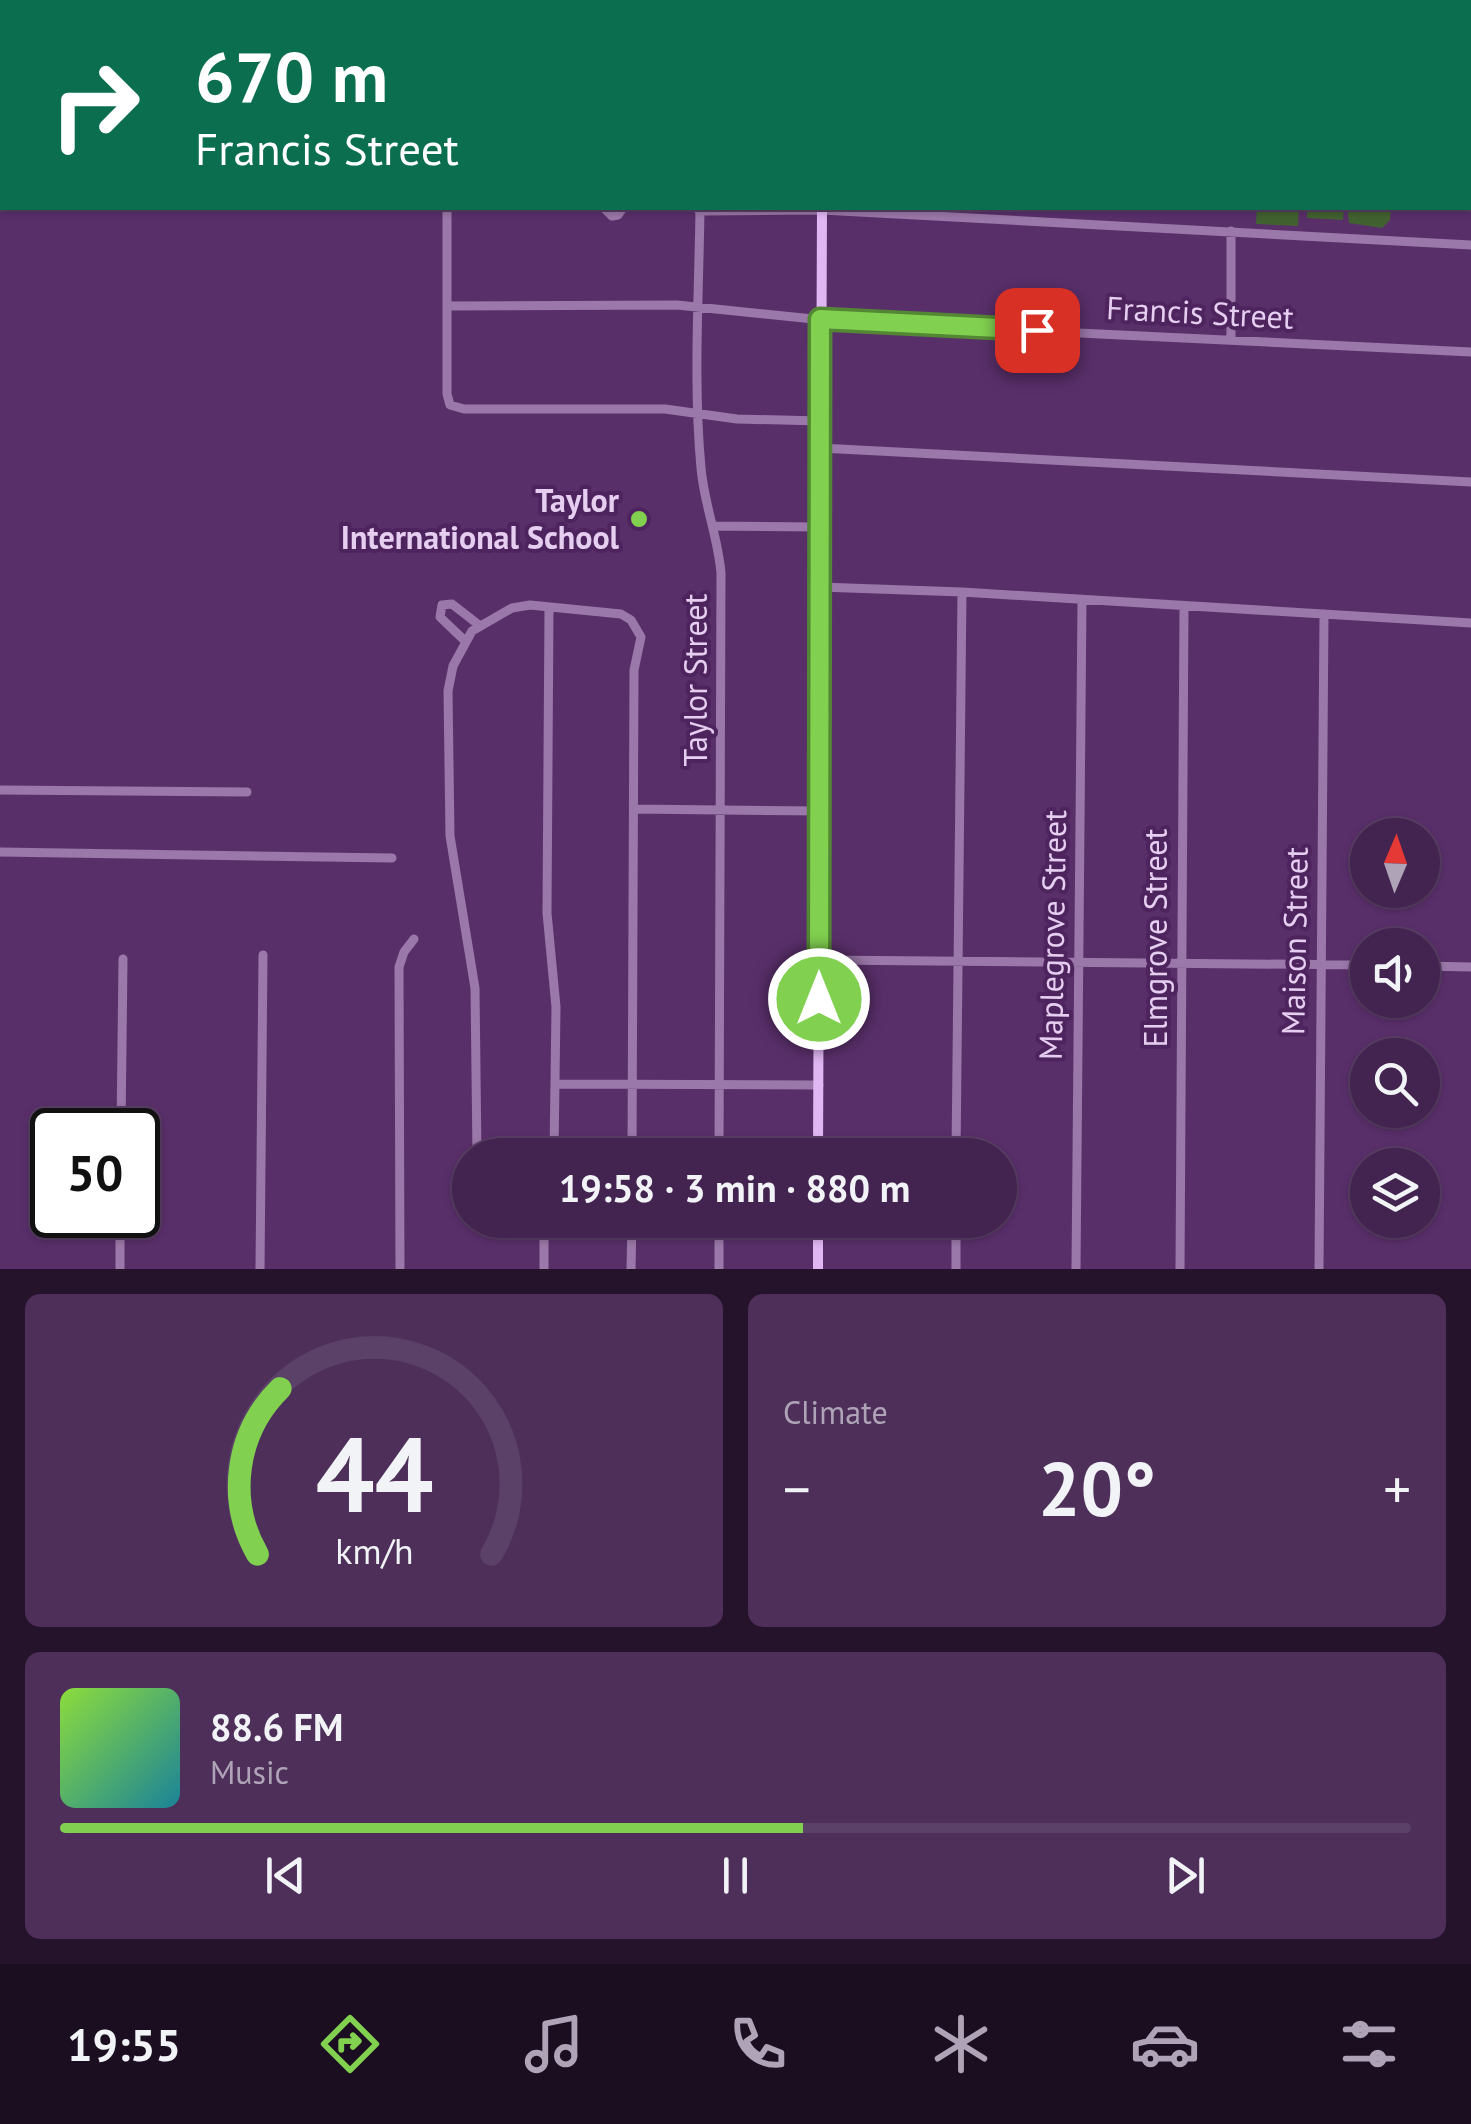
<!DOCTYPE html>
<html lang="en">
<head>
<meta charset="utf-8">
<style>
  :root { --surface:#432350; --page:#4d2f5a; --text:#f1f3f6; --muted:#afa4b7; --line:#5b4067; --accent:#81d050 }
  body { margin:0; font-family:"PT Sans",sans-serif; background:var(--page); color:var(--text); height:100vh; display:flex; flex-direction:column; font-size:38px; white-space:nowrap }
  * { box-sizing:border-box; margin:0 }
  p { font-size:32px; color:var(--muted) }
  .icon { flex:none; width:55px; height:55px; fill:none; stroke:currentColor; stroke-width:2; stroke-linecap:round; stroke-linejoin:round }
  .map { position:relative; height:1269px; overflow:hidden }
  .sheet { display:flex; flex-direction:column; gap:25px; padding:25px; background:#25132c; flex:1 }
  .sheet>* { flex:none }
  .hud { position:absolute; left:0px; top:0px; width:1472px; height:210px; box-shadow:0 2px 8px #0004,0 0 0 2px var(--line); background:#0b6e4f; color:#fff; overflow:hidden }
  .needle { width:65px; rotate:2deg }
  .controls { position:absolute; left:1350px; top:818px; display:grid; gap:20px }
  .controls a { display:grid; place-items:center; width:90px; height:90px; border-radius:50%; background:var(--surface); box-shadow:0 2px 8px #0004,0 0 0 2px var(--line); font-size:50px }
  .speed { position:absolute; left:30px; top:1108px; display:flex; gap:20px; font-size:50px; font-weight:700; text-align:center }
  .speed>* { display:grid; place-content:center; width:130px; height:130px; border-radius:50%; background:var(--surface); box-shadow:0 2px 8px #0004,0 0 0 2px var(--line); line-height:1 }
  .speed .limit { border:5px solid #111; border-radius:15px; background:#fff; color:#111 }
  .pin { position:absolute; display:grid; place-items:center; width:85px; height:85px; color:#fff; margin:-42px; border-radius:20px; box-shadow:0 5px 15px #0006 }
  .me { position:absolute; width:110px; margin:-55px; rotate:0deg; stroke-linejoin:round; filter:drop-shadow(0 0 8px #0008) }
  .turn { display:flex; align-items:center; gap:35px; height:210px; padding:0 30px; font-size:45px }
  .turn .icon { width:130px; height:130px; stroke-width:2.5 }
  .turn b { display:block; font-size:70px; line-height:85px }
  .big { font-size:75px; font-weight:700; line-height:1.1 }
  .sheet .widget { flex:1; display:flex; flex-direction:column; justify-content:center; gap:15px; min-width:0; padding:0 35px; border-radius:15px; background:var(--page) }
  .sheet .dial { align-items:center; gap:0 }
  .dial svg { height:260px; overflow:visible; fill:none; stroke:var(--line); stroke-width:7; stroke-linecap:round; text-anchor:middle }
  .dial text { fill:var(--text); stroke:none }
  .song { display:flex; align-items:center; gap:30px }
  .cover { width:120px; height:120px; border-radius:15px; background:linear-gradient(135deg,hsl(90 70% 55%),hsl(190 70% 35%)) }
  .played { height:10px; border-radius:5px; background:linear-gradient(90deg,var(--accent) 55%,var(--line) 55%) }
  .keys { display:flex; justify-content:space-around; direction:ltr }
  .heat { display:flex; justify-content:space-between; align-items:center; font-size:55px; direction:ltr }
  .sheet .tiles { flex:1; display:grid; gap:25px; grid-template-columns:1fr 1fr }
  .widget:last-child { grid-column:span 2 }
  .trip { position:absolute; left:452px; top:1138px; width:565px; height:100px; border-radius:50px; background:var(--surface); box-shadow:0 2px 8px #0004,0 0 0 2px var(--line); font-weight:700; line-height:100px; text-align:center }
  .tabs { display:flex; height:160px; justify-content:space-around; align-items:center; background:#1b0e20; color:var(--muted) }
  .tabs .icon { width:70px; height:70px }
  .tabs .selected { color:var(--accent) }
  .tabs b { font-size:45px; color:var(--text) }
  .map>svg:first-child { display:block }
</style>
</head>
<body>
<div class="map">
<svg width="1471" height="1269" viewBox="0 0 1471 1269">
  <rect width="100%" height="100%" fill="#592f6a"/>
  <path fill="#426131" d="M1257,208H1299L1298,226L1256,224Z
    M1307,208H1344L1343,220L1307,218Z
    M1347,208H1391L1390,220L1382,228L1349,223Z"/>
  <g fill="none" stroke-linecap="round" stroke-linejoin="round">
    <path stroke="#9a78a9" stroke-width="9" d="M451,0H576
      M925,0L975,2
      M1432,2V0
      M1470,27H1471
      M1470,137H1471
      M447,208V394L450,405L464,409H665L737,419L821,421
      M604,208L612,216L618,215L623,208
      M700,208C699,294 693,382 701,468C704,504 718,537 721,573L719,1155
      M699,211L822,210L1471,245
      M447,306L677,305L833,321L1471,352
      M1231,340V231
      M820,448L1471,482
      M714,526L820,527
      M820,587L962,592L1471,623
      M549,608L547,913L556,1007L554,1155
      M464,640L440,617L442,605L452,604L479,625
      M0,790L247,792
      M634,809L820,811
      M0,852L392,858
      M819,960L1368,965
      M1422,966L1471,967
      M555,1084L819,1085
      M121,1130L123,959
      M477,1155L475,988L450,836L448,691L453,666L472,631L512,608L530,605L621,614L631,620L641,637L634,670L632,1155
      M956,1155L962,592
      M487,1220L544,1233
      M956,1220V1269
      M120,1269V1215
      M260,1269L263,955
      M400,1269L399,967L404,952L414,939
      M544,1269V1233L548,1220
      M631,1269L632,1220
      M719,1269V1220
      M1076,1269L1082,601
      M1180,1269L1184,607
      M1319,1269L1324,614"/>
    <path stroke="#e0b7f3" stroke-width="10" d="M822,0V2
      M818,1155L822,208
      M818,1269V1220"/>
  </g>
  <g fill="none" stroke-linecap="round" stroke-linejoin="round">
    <g stroke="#548734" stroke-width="25">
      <path id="route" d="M819,999L820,319L1037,330"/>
    </g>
    <use href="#route" stroke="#81d050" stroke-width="18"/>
  </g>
  <circle fill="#81d050" stroke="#4e245e" stroke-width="4" cx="639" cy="519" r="10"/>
  <g text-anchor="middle" stroke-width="8" stroke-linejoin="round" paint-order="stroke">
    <g font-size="32" fill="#e5cef0" stroke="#4e245e">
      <text transform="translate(1200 313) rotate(3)" y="11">Francis Street</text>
      <text transform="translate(696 680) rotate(-90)" y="11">Taylor Street</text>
      <text transform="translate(1053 935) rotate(-89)" y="11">Maplegrove Street</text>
      <text transform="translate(1156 938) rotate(-90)" y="11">Elmgrove Street</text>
      <text transform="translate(1295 941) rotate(-89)" y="11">Maison Street</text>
    </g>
    <g font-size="32" font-weight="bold" fill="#e5cef0" stroke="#4e245e" text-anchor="end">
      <text x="619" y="512">Taylor<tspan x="619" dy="37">International School</tspan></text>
    </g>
  </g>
</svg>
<div class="controls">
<a><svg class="needle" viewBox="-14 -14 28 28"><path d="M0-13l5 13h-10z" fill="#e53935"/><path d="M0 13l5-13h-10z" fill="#afa4b7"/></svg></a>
<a><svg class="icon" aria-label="sound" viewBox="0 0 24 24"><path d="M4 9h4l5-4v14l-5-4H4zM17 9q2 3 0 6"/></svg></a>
<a><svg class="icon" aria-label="search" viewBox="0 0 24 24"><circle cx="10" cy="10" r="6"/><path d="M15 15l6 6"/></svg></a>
<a><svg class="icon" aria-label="layers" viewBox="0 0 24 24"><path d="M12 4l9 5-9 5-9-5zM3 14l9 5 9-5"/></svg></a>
</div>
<div class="speed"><div class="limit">50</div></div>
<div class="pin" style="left:1037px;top:330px;background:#d93025"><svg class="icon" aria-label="arrive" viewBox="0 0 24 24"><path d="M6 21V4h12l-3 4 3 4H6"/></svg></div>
<svg class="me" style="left:819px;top:999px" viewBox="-20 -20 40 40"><circle r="17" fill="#81d050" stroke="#fff" stroke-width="3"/><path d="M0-11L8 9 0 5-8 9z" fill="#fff"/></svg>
<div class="trip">19:58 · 3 min · 880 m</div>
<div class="hud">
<div class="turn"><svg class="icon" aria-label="right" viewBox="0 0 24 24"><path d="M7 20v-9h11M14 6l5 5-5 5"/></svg><div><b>670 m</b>Francis Street</div></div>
</div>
</div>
<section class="sheet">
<div class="tiles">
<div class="widget dial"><svg viewBox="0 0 100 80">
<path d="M14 69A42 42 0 1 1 86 69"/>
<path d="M14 69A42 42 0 0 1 21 18" stroke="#81d050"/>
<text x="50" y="56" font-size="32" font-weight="700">44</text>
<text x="50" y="72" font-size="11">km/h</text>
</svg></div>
<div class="widget"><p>Climate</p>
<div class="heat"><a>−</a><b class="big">20°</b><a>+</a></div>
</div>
<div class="widget">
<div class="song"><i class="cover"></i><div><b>88.6 FM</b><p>Music</p></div></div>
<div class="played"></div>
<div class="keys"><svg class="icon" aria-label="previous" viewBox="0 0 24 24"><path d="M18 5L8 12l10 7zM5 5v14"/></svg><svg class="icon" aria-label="pause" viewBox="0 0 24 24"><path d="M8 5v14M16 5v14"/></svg><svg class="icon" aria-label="next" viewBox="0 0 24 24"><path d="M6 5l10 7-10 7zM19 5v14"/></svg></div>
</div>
</div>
</section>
<nav class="tabs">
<b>19:55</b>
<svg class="icon selected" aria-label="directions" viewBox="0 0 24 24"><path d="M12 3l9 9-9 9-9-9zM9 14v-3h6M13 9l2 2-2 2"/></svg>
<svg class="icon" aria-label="music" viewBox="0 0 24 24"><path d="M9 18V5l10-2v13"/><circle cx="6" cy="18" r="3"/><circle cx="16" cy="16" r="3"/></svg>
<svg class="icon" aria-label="phone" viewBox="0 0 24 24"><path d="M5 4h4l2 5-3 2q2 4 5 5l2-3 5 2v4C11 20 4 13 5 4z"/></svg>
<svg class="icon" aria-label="climate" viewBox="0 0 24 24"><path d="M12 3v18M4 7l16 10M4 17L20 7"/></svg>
<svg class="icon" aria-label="car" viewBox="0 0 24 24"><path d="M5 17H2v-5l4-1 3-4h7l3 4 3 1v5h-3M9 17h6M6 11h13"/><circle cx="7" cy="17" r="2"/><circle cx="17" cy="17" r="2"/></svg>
<svg class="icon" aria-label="filters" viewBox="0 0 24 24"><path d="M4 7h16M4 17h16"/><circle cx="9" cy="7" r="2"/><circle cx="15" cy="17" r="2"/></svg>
</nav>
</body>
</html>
